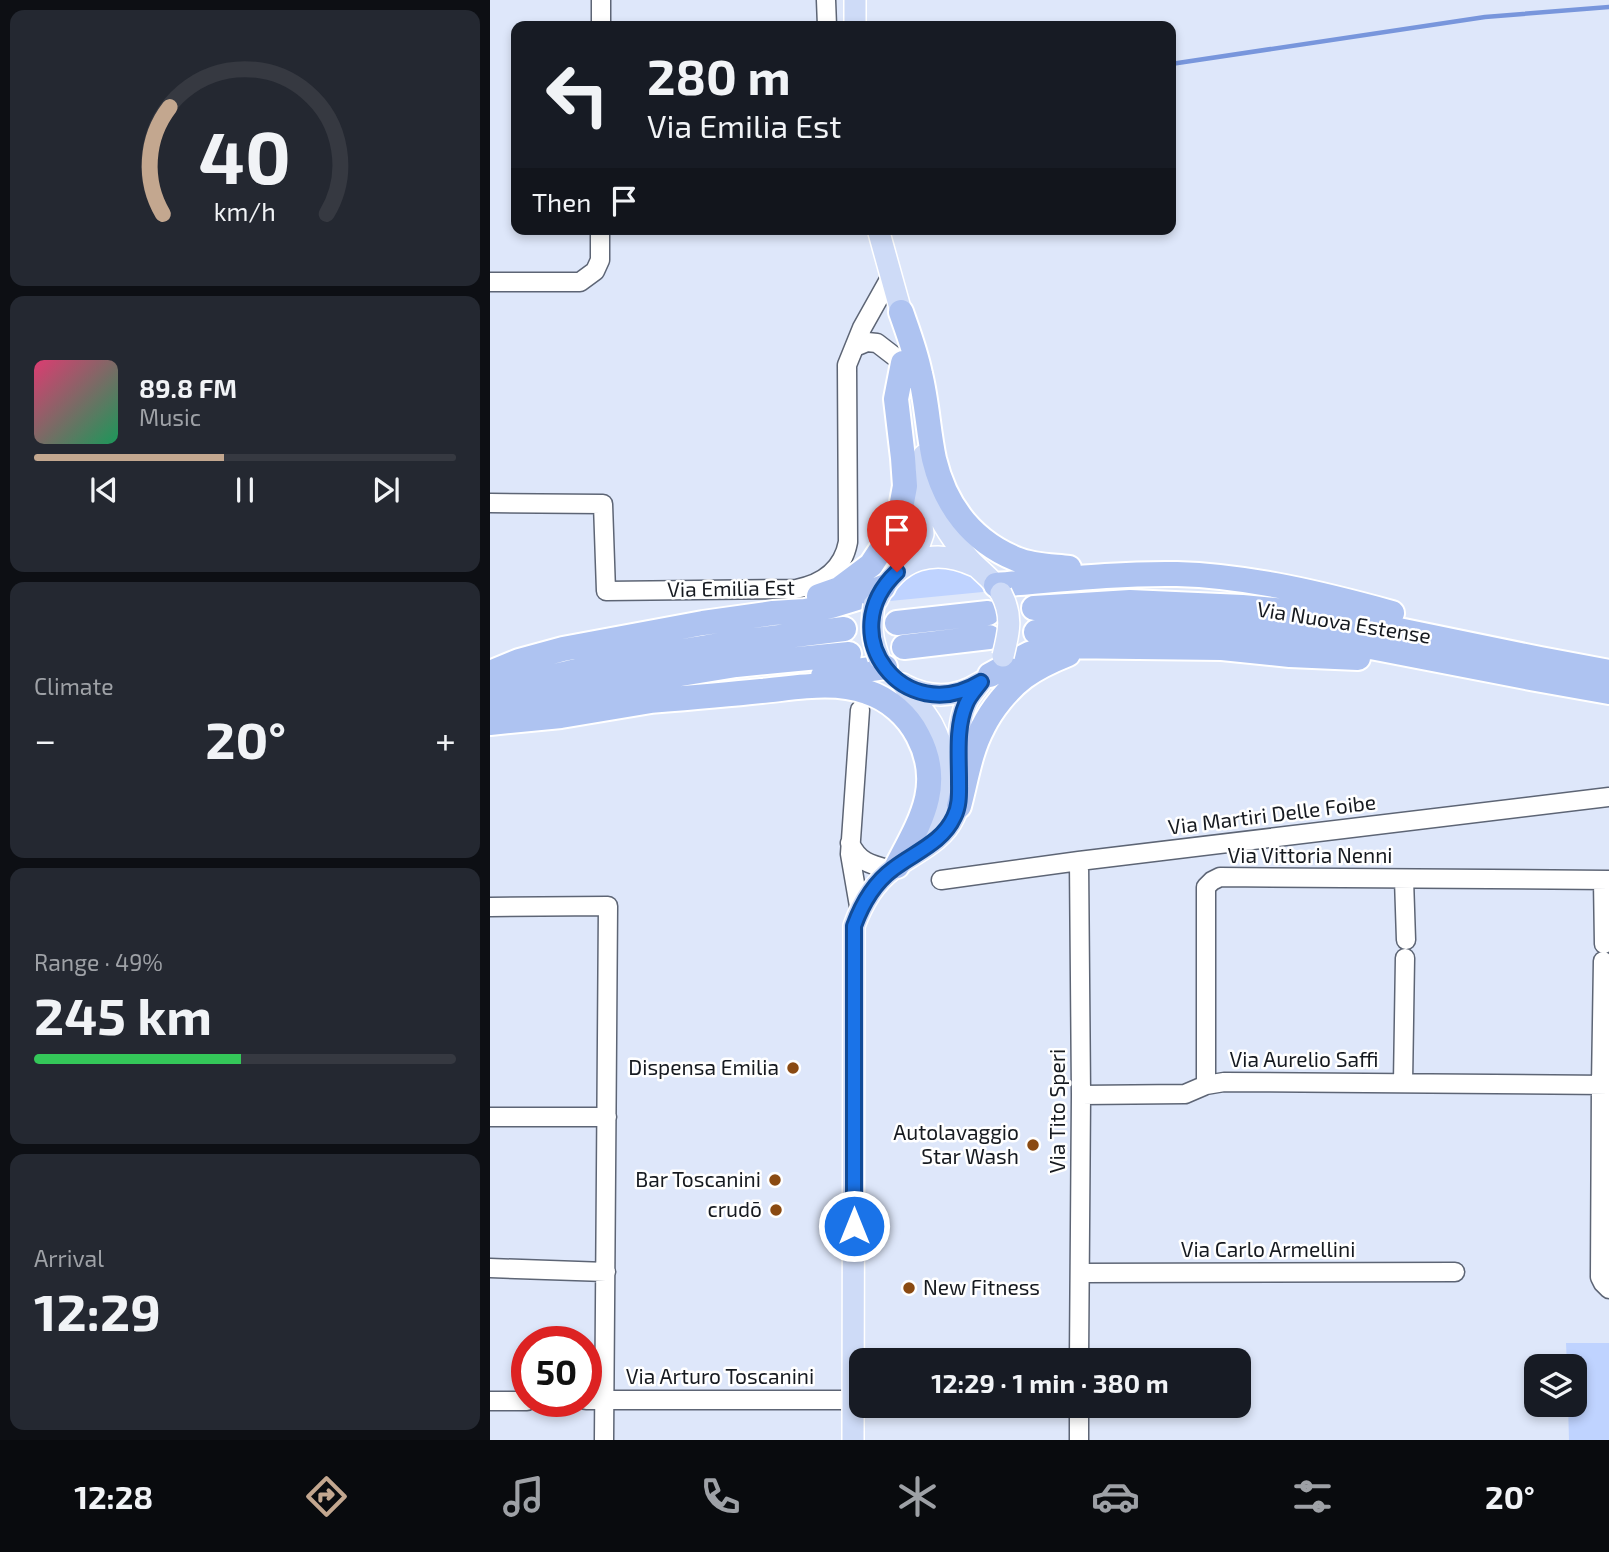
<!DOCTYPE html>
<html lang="en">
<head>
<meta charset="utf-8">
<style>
  :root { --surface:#171b24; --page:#242831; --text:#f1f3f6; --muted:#9ea1a6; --line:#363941; --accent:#c3a78f }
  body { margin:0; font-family:"Exo 2",sans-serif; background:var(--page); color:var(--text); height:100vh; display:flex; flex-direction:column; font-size:26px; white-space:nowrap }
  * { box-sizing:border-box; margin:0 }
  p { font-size:23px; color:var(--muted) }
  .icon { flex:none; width:38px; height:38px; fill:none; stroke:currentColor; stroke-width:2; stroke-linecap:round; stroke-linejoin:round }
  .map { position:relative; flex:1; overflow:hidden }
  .side { display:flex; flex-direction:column; gap:10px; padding:10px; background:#0d0f14; width:490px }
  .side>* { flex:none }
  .guide { position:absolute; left:21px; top:21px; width:665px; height:214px; border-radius:14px; box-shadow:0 4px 10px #0003; background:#171b24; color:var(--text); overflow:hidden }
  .controls { position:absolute; left:1034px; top:1354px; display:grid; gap:14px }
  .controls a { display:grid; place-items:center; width:63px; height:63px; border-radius:14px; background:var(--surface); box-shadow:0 4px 10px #0003; font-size:35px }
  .speed { position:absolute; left:21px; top:1326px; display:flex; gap:14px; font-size:35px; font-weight:700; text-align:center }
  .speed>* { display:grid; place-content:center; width:91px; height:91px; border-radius:50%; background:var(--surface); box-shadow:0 4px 10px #0003; line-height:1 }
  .speed .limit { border:10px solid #d22; background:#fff; color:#111 }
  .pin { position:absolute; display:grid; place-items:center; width:60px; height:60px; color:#fff; margin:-72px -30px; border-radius:50% 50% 50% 0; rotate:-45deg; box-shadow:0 0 7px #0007 }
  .pin .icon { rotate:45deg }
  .me { position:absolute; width:77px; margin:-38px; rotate:0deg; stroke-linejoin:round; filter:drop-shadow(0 0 5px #0008) }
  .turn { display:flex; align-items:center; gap:24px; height:147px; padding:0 21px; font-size:32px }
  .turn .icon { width:91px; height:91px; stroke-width:2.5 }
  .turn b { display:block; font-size:49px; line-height:60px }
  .then { display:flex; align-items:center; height:66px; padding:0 21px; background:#0003; gap:14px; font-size:26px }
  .big { font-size:52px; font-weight:700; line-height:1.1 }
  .side .tile { flex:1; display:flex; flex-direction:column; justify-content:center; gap:10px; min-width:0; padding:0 24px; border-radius:14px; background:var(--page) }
  .side .dial { align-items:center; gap:0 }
  .dial svg { height:182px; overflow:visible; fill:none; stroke:var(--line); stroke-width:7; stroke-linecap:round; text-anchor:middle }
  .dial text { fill:var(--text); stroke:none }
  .song { display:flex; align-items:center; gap:21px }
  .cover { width:84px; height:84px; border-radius:10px; background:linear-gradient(135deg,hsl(340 70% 55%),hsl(150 70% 35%)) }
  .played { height:7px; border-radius:4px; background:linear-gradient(90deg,var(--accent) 45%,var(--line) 45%) }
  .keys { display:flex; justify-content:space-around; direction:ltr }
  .heat { display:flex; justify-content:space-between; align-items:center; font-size:38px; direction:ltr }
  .charge { height:10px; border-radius:5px; background:linear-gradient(90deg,#34c759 49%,var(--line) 0) }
  .trip { position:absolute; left:359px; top:1348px; width:402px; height:70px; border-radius:14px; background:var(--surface); box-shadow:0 4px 10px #0003; font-weight:700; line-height:70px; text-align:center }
  .menu { display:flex; height:112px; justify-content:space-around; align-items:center; background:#090b0e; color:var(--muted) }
  .menu .icon { width:49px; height:49px }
  .menu .on { color:var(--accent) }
  .menu b { font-size:32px; color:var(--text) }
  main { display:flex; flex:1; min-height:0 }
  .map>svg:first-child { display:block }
</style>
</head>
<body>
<main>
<section class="side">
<div class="tile dial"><svg viewBox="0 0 100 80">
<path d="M14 69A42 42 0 1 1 86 69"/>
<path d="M14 69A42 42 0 0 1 17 22" stroke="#c3a78f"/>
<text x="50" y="56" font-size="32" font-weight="700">40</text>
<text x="50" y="72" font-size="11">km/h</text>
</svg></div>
<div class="tile">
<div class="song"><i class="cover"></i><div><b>89.8 FM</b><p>Music</p></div></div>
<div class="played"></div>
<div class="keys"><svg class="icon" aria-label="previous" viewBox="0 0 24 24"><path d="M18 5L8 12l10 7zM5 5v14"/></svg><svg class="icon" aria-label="pause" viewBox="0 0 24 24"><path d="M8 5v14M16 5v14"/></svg><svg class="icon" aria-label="next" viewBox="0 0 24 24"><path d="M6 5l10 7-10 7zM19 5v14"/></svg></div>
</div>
<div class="tile"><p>Climate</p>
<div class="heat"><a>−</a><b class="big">20°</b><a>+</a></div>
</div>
<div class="tile"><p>Range · 49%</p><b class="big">245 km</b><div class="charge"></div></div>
<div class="tile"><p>Arrival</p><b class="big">12:29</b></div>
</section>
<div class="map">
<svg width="1119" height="1440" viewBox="0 0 1119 1440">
  <rect width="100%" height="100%" fill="#dee7fa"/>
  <path fill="#bfd3ff" d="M468,564L503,591L400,601L404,587L426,567Z
    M1076,1343H1119V1440H1079L1078,1405H1085V1367H1077Z"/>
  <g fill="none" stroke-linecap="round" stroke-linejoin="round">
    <path stroke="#7896dc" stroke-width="4.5" d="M681,64L995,17L1119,7"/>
    <g stroke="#5d6575" stroke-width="21">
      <path id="minor" d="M336,0L337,26
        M111,26V0
        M0,282H90L105,271L110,260V229
        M365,347L377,342L387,343L413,363
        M0,503L113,504L116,591L306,589C333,584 353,569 358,542L357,365L372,328L400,278
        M360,843C369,863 382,865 402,870
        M914,879L916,940
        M451,880L589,861L1119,797
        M1113,880L1114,944
        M0,907L118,906L114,1440
        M370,912L360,854L370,710
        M1113,961L1111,1085L1110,1277L1113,1283L1119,1289
        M913,1083L915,958
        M716,1085V887L722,881L730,877L1119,880
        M591,1095L695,1094L716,1085L734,1082L1119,1085
        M0,1117H117
        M0,1268L116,1272
        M590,1273L965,1272
        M589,1360L591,1095L589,861
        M96,1400H363
        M0,1401H37
        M589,1440V1405"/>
    </g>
    <g stroke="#fff" stroke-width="24">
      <path id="major" d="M365,0V26
        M388,229L415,326
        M434,455C436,466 436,477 439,488C445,515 462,540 480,560C491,572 503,579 511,593
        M419,564L428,548L433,534L427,483
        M387,600C407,558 444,547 485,566
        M413,684C422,697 434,710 442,724C463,763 456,807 428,840
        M414,685C439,698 464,699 489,683
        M363,1440L364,926C372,904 384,883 403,869C425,852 452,843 464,817C470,805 469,793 469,780C469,756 466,727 476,704C479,696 486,689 491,682"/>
    </g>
    <g stroke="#fff" stroke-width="28">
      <path id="highway" d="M411,312C418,332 426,353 430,374C437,402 438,431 444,459C455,505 482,541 526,559C542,566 562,566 579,568
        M506,585C567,580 627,573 687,574C759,576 833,594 902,613
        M329,596L349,589L381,565L404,530L411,508L415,486L413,458L406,399L413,363
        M544,608L640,602L752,607L808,612L860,620L1050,659L1119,672
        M407,623L498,613
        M546,632L638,625L750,628L805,634L855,642L1046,679L1119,692
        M414,647L499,637
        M0,673L29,661L73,649L213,623L283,613L315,611L341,606L367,598L393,587
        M500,675L539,654L565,646L732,648L800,655L868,658
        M333,676L395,667
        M0,691L121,663L241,643L354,629
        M159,701C196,698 233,695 271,691C305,688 344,680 377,692C399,699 418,716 428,736C454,785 430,822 407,866
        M0,712L32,703L124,685L246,665L359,654
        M0,723L71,716L173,699
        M469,806C476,780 480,751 493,727C502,709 518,689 534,677C547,667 563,660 578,654"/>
    </g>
    <use href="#minor" stroke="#fff" stroke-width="18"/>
    <use href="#major" stroke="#cedbf7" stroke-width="21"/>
    <use href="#highway" stroke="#aec3f1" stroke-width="24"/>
    <g stroke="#fff" stroke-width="24" stroke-linecap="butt">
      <path id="major-bridge" d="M511,593C523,616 519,632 513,656
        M384,605C381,626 381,637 389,658"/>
    </g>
    <use href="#major-bridge" stroke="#cedbf7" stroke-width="21"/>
  </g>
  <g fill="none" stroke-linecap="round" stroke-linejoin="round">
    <g stroke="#114b97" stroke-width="18">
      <path id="route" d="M364,1226V926C372,904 384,883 403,869C425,852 452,843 464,817C470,805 469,793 469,780C469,755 466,727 476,704C479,696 486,689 491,682C414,729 341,634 407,572"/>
    </g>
    <use href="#route" stroke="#1a73e8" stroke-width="12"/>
  </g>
  <g fill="#8a4a12" stroke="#fff" stroke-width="2.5">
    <circle cx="303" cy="1068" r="7"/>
    <circle cx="543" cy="1145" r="7"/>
    <circle cx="285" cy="1180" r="7"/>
    <circle cx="286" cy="1210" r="7"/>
    <circle cx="419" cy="1288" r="7"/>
  </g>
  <g text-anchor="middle" stroke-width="5" stroke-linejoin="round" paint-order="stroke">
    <g font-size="21" fill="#161a20" stroke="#fff">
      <text transform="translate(241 589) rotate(-1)" y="7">Via Emilia Est</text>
      <text transform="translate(854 623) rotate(9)" y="7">Via Nuova Estense</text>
      <text transform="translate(782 815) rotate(-7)" y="7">Via Martiri Delle Foibe</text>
      <text x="820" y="863">Via Vittoria Nenni</text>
      <text x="814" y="1067">Via Aurelio Saffi</text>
      <text transform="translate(568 1111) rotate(-90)" y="7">Via Tito Speri</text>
      <text x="778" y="1257">Via Carlo Armellini</text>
      <text x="230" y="1384">Via Arturo Toscanini</text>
    </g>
    <g font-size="21" fill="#161a20" stroke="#fff" text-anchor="end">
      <text x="289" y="1075">Dispensa Emilia</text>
      <text x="529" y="1140">Autolavaggio<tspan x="529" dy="24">Star Wash</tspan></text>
      <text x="271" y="1187">Bar Toscanini</text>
      <text x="272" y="1217">crudō</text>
      <text x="433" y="1295" text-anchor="start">New Fitness</text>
    </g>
  </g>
</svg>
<div class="controls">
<a><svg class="icon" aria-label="layers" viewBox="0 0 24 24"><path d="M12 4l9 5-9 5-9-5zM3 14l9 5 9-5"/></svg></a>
</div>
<div class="speed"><div class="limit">50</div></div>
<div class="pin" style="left:407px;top:572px;background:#d93025"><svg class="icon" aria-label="arrive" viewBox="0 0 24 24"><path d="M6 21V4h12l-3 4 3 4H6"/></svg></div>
<svg class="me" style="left:364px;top:1226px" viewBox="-20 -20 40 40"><circle r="17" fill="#1a73e8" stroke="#fff" stroke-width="3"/><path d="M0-11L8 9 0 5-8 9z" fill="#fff"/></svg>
<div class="trip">12:29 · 1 min · 380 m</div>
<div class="guide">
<div class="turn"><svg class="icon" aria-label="left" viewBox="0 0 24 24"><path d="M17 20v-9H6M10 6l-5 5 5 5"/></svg><div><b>280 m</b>Via Emilia Est</div></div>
<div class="then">Then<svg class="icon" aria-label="arrive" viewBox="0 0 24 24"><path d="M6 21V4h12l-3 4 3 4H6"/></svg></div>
</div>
</div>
</main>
<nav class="menu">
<b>12:28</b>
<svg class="icon on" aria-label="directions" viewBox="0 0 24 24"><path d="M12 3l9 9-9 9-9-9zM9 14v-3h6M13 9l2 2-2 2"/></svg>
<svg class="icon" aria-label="music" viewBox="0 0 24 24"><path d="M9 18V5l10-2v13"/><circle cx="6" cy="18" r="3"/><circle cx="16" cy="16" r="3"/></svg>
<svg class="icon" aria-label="phone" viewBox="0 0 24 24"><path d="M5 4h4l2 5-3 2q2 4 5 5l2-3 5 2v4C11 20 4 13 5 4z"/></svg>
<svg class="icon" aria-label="climate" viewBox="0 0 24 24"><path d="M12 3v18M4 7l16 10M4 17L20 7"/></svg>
<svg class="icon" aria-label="car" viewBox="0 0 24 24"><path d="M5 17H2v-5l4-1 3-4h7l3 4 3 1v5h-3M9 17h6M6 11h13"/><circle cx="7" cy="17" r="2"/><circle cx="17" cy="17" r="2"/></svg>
<svg class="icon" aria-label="filters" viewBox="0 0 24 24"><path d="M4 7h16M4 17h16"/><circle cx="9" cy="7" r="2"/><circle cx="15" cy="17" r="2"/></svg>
<b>20°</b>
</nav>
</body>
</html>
